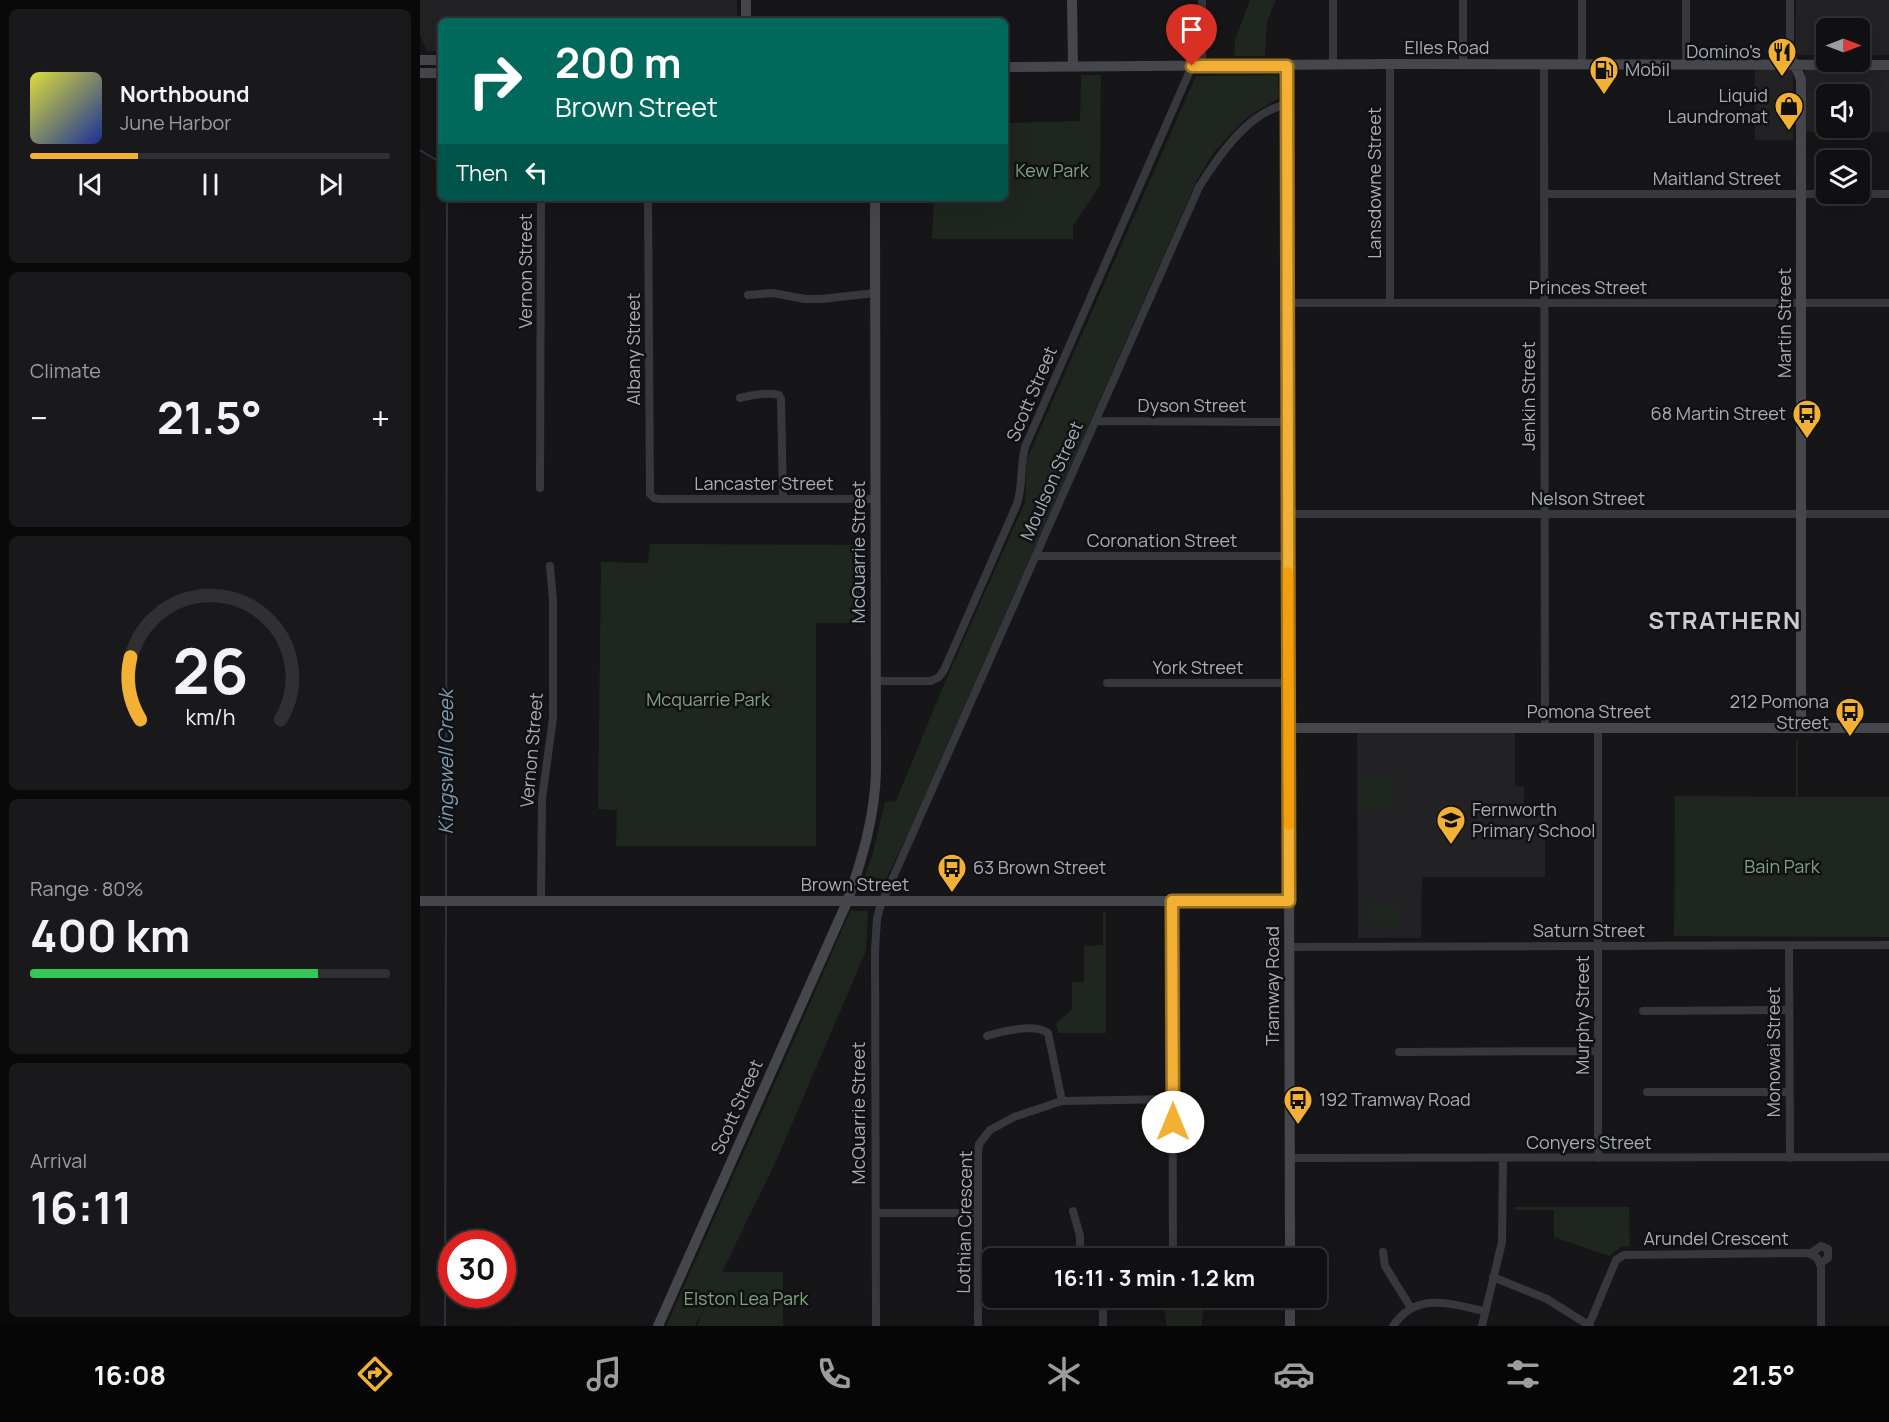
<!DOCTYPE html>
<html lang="en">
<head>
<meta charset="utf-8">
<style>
  :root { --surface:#101012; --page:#19191b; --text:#f1f3f6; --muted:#9c9d9f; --line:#303032; --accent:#f2b134 }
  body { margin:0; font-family:Manrope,sans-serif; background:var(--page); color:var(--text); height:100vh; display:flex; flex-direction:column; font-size:22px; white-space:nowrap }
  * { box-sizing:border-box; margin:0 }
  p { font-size:20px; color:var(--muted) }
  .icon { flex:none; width:33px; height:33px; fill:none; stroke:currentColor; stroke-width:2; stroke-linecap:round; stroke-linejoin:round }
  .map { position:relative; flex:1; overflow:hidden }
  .drawer { display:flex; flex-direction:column; gap:9px; padding:9px; background:#09090a; width:420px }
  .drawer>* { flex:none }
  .top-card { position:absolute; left:18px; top:18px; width:570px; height:183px; border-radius:9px; box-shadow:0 6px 24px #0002,0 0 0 2px var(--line); background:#00695c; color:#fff; overflow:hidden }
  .needle { width:39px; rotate:90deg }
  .fabs { position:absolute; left:1396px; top:18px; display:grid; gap:12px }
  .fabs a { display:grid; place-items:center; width:54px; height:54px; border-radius:9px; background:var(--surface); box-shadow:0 6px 24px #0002,0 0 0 2px var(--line); font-size:30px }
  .speed { position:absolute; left:18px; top:1230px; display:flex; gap:12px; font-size:30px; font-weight:700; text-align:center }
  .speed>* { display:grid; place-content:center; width:78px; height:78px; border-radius:50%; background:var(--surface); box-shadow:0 6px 24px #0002,0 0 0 2px var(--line); line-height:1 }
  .speed .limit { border:9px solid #d22; background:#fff; color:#111 }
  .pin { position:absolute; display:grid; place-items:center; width:51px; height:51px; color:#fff; margin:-62px -26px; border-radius:50% 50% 50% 0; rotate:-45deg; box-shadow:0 0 6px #0007 }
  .pin .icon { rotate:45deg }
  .me { position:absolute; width:66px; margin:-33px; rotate:0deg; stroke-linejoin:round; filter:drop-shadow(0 0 4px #0008) }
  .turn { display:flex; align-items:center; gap:21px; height:126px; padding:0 18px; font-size:27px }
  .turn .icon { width:78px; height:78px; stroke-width:2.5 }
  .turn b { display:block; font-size:42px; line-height:51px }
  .then { display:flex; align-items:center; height:57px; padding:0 18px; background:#0003; gap:12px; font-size:22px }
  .big { font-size:45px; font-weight:700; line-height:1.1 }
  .drawer .widget { flex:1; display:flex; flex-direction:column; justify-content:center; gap:9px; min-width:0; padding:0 21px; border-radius:9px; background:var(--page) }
  .drawer .dial { align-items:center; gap:0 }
  .dial svg { height:156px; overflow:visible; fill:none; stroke:var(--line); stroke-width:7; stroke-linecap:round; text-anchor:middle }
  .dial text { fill:var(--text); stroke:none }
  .song { display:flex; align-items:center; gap:18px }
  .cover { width:72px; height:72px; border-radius:9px; background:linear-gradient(135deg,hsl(60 70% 55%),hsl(230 70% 35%)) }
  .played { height:6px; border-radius:3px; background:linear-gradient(90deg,var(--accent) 30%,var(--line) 30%) }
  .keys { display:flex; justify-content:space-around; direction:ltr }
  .heat { display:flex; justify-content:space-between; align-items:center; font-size:33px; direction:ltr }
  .charge { height:9px; border-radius:4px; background:linear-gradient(90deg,#34c759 80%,var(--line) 0) }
  .trip { position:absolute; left:562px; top:1248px; width:345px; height:60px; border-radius:9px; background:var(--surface); box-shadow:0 6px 24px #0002,0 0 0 2px var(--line); font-weight:700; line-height:60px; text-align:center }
  .dock { display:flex; height:96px; justify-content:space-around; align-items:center; background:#060607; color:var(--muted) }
  .dock .icon { width:42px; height:42px }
  .dock .on { color:var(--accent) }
  .dock b { font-size:27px; color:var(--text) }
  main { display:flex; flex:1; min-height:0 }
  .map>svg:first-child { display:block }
</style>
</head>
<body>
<main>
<section class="drawer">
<div class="widget">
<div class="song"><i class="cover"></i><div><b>Northbound</b><p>June Harbor</p></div></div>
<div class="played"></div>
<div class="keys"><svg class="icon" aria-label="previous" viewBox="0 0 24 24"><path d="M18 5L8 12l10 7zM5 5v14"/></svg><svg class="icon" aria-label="pause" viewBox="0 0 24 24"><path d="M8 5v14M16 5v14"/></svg><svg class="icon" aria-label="next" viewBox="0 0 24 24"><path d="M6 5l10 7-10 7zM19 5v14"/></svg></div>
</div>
<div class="widget"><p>Climate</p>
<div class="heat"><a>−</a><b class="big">21.5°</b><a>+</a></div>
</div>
<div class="widget dial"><svg viewBox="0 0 100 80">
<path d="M14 69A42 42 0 1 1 86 69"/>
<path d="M14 69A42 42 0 0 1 9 37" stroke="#f2b134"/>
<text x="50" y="56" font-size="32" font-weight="700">26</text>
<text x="50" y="72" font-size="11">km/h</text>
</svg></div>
<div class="widget"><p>Range · 80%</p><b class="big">400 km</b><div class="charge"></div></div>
<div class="widget"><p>Arrival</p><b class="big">16:11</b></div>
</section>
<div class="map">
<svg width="1469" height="1326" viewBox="0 0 1469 1326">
  <rect width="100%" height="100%" fill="#161618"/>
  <path fill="#222225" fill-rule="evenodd" d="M0,0H317V21H21V51H7L0,35Z
    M1376,0H1469V55H1440V28H1407V55H1375Z
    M1335,66H1373V140H1335Z
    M1385,68L1469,70V132H1385ZM1407,94H1440V128H1407Z
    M1095,731V786L1104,787V815H1125V877H1002L1001,938H938L937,732Z"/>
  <path fill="#1e261f" d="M830,0H856L847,21L845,56H814L815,40Z
    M661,75H681L680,185L653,226V239H512L514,198H585V123L660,121Z
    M858,75L859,98L826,118L794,152L777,180L488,834L463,885H441L451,860L465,802L476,801L522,689L605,502L607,459L776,76Z
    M230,544L445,545L444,623H396V846H196L197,810L178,809L181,562L228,563Z
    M1376,740H1378V797H1469V937L1254,936L1255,796L1376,797Z
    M957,777H974V809L940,811V778Z
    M945,903H979L980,924H945Z
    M430,911H448L446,951L356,1161L302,1272H363V1326H277L285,1307L275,1326H246L374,1040Z
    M683,912H686V1033H638L636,1024L652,1009V982H664V946L683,945Z
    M1095,1207H1209L1210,1246L1201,1247L1189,1256L1134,1237V1210H1095Z
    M744,1305H783L782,1326H747Z"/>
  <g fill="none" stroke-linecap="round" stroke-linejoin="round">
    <path stroke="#2c353c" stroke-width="2" d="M0,150L21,163
      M26,897L27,198
      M25,1326L26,906"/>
    <path stroke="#37383d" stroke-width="8" d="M782,0V66
      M1043,0V64
      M1162,0V64
      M1266,0V64
      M1370,0V50L1375,64
      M970,64V303
      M1124,64L1125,728
      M913,65V0
      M1125,194H1469
      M228,198L230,494L234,498L240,499H455
      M248,198L356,199
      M328,295L353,293L385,299H401L455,293
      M867,303H1469
      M320,398C333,395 346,392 359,395L361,399L363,498
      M676,421L868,422
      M120,488L121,198
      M868,514H1469
      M616,556H868
      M455,681H511L519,677L524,670L597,504C603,486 600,466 605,447L772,66
      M687,683H868
      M1178,728V1158
      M121,901L122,799L133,718V601L130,566
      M752,901L753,1258
      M1369,946L1370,1158
      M869,947L1469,945
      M1223,1011L1369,1010
      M567,1036C582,1031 615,1023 628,1033L642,1101
      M979,1052L1178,1051
      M1227,1092H1369
      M870,1158L1469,1157
      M653,1211L660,1236V1258
      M456,1213H558
      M963,1252L965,1266L991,1308
      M1390,1254L1401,1246L1408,1249V1258L1400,1264
      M1073,1277L1127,1299L1170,1326
      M558,1302H870
      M683,1302V1326
      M1169,1325L1196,1260L1204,1255L1389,1253L1397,1258L1401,1267V1326
      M456,1326L455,950L457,919L460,907L779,187C797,158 830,109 867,105
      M558,1326V1153L559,1144L570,1130L594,1117L642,1101L753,1099
      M973,1326C997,1291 1030,1304 1064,1311
      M1062,1326L1082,1242L1083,1158"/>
    <path stroke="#45474d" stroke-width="10" d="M326,0V21
      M652,0L653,67
      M0,60H21
      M1375,64L1381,80V728
      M867,66L870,1258
      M585,67L970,64L1469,65
      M0,73H21
      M869,728H1469
      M0,901H869
      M238,1326L427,902C442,860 455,816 456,771L455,198
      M870,1326V1298"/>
  </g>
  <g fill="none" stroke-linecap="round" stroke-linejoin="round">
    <g stroke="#9d7322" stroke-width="15">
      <path id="route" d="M753,1122L752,901H869L867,66H772"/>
    </g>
    <use href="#route" stroke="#f2b134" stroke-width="10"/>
    <path stroke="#f59e0b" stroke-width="10" d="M868,572L869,825"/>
  </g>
  <defs>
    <g id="restaurant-pin" transform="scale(1.5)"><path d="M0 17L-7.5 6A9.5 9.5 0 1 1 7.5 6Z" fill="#f2b134" stroke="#111113"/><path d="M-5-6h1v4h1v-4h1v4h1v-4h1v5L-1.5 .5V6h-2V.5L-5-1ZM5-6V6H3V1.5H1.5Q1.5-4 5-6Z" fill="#111"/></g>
    <g id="fuel-pin" transform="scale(1.5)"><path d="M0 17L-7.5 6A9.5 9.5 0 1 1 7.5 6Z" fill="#f2b134" stroke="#111113"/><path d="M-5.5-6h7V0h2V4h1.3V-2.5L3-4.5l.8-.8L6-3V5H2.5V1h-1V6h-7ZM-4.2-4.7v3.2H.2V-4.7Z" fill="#111"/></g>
    <g id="shop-pin" transform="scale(1.5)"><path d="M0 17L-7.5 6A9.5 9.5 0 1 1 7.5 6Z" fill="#f2b134" stroke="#111113"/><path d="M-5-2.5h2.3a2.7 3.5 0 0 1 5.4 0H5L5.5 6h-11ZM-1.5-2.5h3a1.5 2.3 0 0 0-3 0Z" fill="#111"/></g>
    <g id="bus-pin" transform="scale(1.5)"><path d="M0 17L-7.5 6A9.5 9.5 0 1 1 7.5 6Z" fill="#f2b134" stroke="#111113"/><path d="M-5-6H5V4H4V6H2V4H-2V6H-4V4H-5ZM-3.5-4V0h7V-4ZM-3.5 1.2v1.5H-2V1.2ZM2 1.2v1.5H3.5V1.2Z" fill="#111"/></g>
    <g id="school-pin" transform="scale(1.5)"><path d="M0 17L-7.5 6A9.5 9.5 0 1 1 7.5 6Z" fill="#f2b134" stroke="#111113"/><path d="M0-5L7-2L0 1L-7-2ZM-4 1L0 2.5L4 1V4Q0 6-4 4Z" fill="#111"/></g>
  </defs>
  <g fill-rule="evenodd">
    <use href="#restaurant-pin" x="1362" y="52"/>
    <use href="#fuel-pin" x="1184" y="70"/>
    <use href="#shop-pin" x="1369" y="106"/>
    <use href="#bus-pin" x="1387" y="414"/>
    <use href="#bus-pin" x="1430" y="712"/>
    <use href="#school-pin" x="1031" y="820"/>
    <use href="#bus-pin" x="532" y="868"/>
    <use href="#bus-pin" x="878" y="1100"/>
  </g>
  <g text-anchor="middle" stroke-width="5" stroke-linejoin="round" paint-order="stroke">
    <g font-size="18" fill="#a8adb8" stroke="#111113">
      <text x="1027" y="54">Elles Road</text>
      <text x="1297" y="185">Maitland Street</text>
      <text transform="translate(955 183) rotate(-90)" y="6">Lansdowne Street</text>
      <text transform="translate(106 271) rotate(-90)" y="6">Vernon Street</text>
      <text x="1168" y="294">Princes Street</text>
      <text transform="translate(1365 323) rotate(-90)" y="6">Martin Street</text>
      <text transform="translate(214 349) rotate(-90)" y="6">Albany Street</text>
      <text transform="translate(612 394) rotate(-67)" y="6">Scott Street</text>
      <text transform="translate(1109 396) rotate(-90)" y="6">Jenkin Street</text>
      <text x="772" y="412">Dyson Street</text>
      <text transform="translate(632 481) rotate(-66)" y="6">Moulson Street</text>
      <text x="344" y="490">Lancaster Street</text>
      <text x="1168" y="505">Nelson Street</text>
      <text x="742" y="547">Coronation Street</text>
      <text transform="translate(439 552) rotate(-90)" y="6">McQuarrie Street</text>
      <text x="778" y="674">York Street</text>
      <text x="1169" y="718">Pomona Street</text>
      <text transform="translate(112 750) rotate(-85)" y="6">Vernon Street</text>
      <text x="435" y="891">Brown Street</text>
      <text x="1169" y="937">Saturn Street</text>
      <text transform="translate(853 986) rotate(-90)" y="6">Tramway Road</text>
      <text transform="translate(1163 1015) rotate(-90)" y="6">Murphy Street</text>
      <text transform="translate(1354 1052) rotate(-90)" y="6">Monowai Street</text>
      <text transform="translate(317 1107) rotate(-66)" y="6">Scott Street</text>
      <text transform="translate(439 1113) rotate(-90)" y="6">McQuarrie Street</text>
      <text x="1169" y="1149">Conyers Street</text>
      <text transform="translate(545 1222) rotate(-89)" y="6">Lothian Crescent</text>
      <text x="1296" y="1245">Arundel Crescent</text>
    </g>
    <g font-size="18" fill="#a8adb8" stroke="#111113" text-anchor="end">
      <text x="1341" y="58">Domino's</text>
      <text x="1205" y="76" text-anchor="start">Mobil</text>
      <text x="1348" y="102">Liquid<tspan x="1348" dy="21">Laundromat</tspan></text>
      <text x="1366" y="420">68 Martin Street</text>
      <text x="1409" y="708">212 Pomona<tspan x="1409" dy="21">Street</tspan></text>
      <text x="1052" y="816" text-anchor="start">Fernworth<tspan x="1052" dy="21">Primary School</tspan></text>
      <text x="553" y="874" text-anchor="start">63 Brown Street</text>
      <text x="899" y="1106" text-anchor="start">192 Tramway Road</text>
    </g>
    <g font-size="18" fill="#7fa381" stroke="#111113">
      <text x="632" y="177">Kew Park</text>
      <text x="288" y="706">Mcquarrie Park</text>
      <text x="1362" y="873">Bain Park</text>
      <text x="326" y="1305">Elston Lea Park</text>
    </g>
    <g font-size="20" font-style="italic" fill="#7f9bb3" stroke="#111113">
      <text transform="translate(26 762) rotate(-90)" y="7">Kingswell Creek</text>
    </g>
    <g font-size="24" font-weight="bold" letter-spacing="1.5" fill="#c9ccd4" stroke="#111113">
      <text x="1305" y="629">STRATHERN</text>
    </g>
  </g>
</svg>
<div class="fabs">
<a><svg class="needle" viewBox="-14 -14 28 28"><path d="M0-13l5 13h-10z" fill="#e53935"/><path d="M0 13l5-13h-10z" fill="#9c9d9f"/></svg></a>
<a><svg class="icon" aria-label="sound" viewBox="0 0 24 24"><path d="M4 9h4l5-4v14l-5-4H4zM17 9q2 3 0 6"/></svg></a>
<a><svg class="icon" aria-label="layers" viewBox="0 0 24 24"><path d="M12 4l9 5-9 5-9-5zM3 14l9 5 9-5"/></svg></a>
</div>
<div class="speed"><div class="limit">30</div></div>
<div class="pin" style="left:772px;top:66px;background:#d93025"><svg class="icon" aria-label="arrive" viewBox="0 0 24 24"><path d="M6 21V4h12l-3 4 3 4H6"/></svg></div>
<svg class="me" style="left:753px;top:1122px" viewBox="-20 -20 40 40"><circle r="19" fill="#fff"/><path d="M0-13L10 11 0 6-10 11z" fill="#f2b134"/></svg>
<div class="trip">16:11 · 3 min · 1.2 km</div>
<div class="top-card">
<div class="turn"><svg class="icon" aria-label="right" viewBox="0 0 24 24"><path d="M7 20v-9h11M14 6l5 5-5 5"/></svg><div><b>200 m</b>Brown Street</div></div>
<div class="then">Then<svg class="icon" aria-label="left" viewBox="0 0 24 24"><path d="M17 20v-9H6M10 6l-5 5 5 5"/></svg></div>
</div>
</div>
</main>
<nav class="dock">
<b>16:08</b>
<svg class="icon on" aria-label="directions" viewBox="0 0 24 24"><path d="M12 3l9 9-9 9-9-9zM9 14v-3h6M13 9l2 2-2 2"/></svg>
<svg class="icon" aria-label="music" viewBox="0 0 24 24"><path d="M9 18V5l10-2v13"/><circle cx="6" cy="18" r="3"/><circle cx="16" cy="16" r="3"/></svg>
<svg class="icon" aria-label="phone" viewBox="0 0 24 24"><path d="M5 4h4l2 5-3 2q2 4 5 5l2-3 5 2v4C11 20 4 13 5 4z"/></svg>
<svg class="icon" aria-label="climate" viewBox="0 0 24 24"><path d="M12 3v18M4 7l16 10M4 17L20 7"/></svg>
<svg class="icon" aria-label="car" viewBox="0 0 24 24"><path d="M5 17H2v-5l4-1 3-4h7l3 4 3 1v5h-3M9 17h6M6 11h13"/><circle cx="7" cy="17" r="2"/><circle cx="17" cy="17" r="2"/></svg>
<svg class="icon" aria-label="filters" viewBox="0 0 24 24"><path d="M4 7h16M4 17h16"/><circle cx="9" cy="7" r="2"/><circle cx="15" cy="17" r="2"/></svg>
<b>21.5°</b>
</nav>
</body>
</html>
